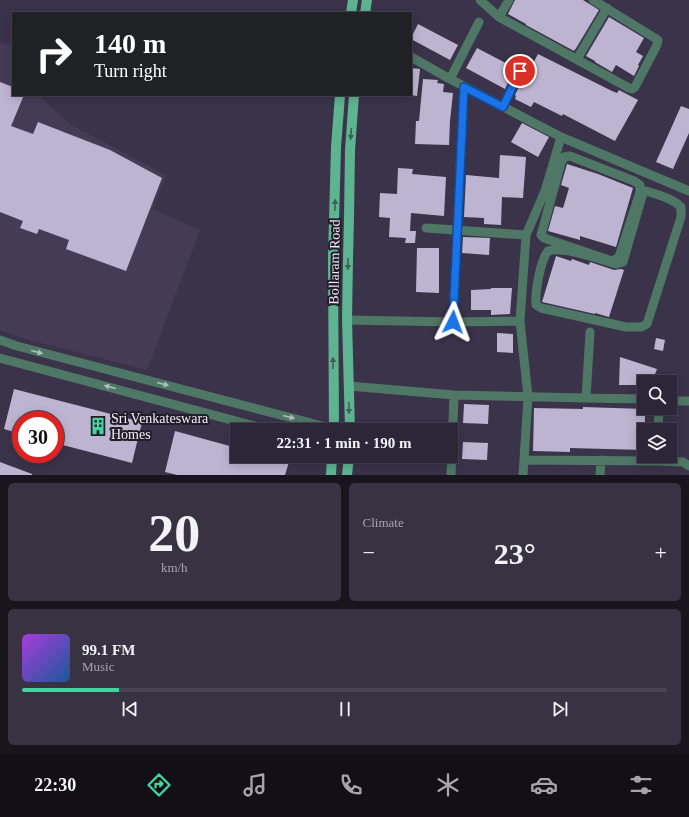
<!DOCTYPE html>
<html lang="en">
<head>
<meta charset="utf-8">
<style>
  :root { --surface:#2c2638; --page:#383243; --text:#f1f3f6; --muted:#a6a5ae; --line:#484353; --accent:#43d4a0 }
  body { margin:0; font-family:"Times New Roman",serif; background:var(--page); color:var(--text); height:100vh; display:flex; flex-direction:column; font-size:15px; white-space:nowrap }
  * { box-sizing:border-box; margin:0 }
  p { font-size:13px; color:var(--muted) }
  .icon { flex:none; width:22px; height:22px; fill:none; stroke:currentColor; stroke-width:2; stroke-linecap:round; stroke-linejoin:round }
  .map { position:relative; height:475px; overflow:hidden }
  .drawer { display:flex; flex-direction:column; gap:8px; padding:8px; background:#18151f; flex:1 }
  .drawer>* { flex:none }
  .top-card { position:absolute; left:12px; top:12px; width:400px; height:84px; border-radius:0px; box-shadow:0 2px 10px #0003,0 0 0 1px var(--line); background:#202124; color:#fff; overflow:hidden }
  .controls { position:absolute; left:637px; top:375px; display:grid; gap:8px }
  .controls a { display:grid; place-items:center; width:40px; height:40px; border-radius:0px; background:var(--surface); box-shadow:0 2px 10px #0003,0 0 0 1px var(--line); font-size:20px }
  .speed { position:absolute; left:12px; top:411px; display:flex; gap:8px; font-size:20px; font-weight:700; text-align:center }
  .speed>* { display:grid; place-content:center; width:52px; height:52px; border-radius:50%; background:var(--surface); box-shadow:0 2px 10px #0003,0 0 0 1px var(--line); line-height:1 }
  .speed .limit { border:6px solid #d22; background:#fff; color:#111 }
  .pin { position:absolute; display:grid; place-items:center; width:34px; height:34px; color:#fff; margin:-17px; border:2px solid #fff; border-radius:50%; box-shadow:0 1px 4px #0007 }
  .me { position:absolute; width:44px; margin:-22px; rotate:3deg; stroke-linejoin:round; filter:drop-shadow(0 0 3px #0008) }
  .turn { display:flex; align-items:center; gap:14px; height:84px; padding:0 16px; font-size:18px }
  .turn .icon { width:52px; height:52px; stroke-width:2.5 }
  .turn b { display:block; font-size:28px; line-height:34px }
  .big { font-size:30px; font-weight:800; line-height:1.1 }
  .drawer .card { flex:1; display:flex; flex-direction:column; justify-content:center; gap:6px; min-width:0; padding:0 14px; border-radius:6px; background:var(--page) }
  .drawer .dial { align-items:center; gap:0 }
  .dial b { font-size:52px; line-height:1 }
  .song { display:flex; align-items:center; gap:12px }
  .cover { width:48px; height:48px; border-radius:6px; background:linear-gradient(135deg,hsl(280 70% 55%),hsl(210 70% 35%)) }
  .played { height:4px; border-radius:2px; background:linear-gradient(90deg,var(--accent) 15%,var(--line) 15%) }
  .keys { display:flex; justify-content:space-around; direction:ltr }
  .heat { display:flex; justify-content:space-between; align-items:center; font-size:22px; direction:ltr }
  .drawer .tiles { flex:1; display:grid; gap:8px; grid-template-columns:1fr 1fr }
  .card:last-child { grid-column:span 2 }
  .trip { position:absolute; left:230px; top:423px; width:228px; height:40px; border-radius:0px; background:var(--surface); box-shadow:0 2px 10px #0003,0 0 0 1px var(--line); font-weight:800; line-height:40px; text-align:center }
  .menu { display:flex; height:64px; justify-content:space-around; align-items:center; background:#120f16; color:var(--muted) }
  .menu .icon { width:28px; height:28px }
  .menu .current { color:var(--accent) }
  .menu b { font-size:18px; color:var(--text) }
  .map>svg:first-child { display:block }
</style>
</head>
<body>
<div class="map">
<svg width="689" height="475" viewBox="0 0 689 475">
  <rect width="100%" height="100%" fill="#3a334a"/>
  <path fill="#453b57" d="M0,43L13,44V95H38L71,125L166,175L153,209L200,230L147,370L22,338L0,330Z"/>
  <path fill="#bdb4d1" d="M515,0H583L599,10L575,50V49L574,51L526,25V24L508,14Z
    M609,17L644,38L636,52L643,56L638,65L639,66L634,76L616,65L612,72L595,62V61L586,56Z
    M418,24L458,45L450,60L411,39V38Z
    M477,48L515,68L505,89L466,68Z
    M538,54L612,91L617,93L619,90L638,100L615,141L563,114L562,116L534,102L531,107L515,99L516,96L515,95L525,74L527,75Z
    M411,68L420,69L417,96L411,95Z
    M423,79L438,80L437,83L444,84L443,92L453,93L450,121L449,145L415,144L416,121H419Z
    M0,82L13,87V95H24L11,126L33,134L38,122L110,150L162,178L126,271L66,249L69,240L39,229L37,234L20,228L23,221L0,212Z
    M681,106L689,109V133L673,169L656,162Z
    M522,123L549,137L538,157L511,142Z
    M500,155L526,157L523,198L502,197L501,225L484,224V218L464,217L466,175L499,178Z
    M567,164L598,174L633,188L616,247L580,236V240L548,231L555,206L563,208L569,188L561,185Z
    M398,168L413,169L412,174L446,177L444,216L411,213L410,231H416L415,243H405L406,238L389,237L390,218L379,217L380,193L397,194Z
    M463,237L490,238L489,255L462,253Z
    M417,248H439V293L416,292Z
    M556,256L571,261L572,259L589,265L590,262L614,270L621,269L624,270L609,317L595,313V314L542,302Z
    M491,288H512L510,314L491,315V310H471V290L491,289Z
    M497,333L513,334V353L497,352Z
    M656,338L665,340L663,351L654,349Z
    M620,357L657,369L652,382H638V385H619Z
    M14,389L142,422L132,463L55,443V420H21V434L4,429Z
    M464,404L489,405L488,424L463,423Z
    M583,407L645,409V430H644V450L570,448V452L533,451L534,408L583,409Z
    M175,431L237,448V456H267L289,462L285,475H177L165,472Z
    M463,442L488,443L487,460L462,459Z
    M0,462L32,474V475H0Z"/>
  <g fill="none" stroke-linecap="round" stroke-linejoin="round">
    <path stroke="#4f7765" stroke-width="9" d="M480,0L499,17L629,88L632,89L635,87L657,45L658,40L593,0
      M499,17L509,0
      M411,57L450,79L561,137L689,191
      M577,59L607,8
      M450,79L479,22
      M503,107L526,59
      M570,156L634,181L640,185V192L620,254L618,258L612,261L544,238L541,235L561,163L564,157Z
      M646,191C658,195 672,198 681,207V217L647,324L641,327H626L541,308L536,305C535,292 540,261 548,251C563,246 599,259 616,264L623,262L643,193Z
      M426,228L526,235
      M347,320L453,322L520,321
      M453,322L464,87
      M0,340L17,346L334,429
      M0,358L269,430
      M349,386L454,395L586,398L644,399
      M586,398L590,332
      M670,401H689
      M658,430L659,408
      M524,460L657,461L683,462L689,466
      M451,475L454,395
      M523,475L528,397L520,321L526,235L545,191L561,137
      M600,475L601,460"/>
    <path stroke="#5eb491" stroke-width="10" d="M351,13L353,0
      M365,13L367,0
      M334,430L333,258L336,147L340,95
      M350,430L347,320L348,259L349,218L350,150L354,95
      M331,475L332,456
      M347,475L349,456"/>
  </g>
  <defs><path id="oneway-solid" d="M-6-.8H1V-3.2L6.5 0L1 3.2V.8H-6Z"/></defs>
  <g fill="#3c6157">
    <use href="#oneway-solid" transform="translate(351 134) rotate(94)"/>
    <use href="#oneway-solid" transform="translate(335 205) rotate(-88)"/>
    <use href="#oneway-solid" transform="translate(348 264) rotate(91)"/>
    <use href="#oneway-solid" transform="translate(333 363) rotate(-90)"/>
    <use href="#oneway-solid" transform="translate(349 408) rotate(89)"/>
  </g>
  <g fill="#b0bdbf">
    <use href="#oneway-solid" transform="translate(37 352) rotate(15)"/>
    <use href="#oneway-solid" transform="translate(163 384) rotate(15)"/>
    <use href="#oneway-solid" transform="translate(110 387) rotate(-165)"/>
    <use href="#oneway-solid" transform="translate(289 417) rotate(15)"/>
  </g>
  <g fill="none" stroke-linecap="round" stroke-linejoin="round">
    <g stroke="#114b97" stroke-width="10">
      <path id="route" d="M453,322L464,87L503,107L520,71"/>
    </g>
    <use href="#route" stroke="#1a73e8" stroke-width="7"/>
  </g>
  <defs>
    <g id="building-bare" transform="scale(1.38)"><path d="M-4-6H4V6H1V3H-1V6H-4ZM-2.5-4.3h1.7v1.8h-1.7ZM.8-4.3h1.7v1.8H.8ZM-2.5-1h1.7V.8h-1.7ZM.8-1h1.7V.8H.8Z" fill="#43d4a0" stroke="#201d27" stroke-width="2.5" paint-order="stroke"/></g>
  </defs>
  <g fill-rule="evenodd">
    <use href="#building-bare" x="98" y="426"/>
  </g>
  <g text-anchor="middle" stroke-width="4" stroke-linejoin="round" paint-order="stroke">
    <g font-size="14" fill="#f1ecfb" stroke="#201d27">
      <text transform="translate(334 262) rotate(-89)" y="5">Bollaram Road</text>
    </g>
    <g font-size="14" fill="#f1ecfb" stroke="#201d27" text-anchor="start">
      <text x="111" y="423">Sri Venkateswara<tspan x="111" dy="16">Homes</tspan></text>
    </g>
  </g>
</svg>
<div class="controls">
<a><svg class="icon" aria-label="search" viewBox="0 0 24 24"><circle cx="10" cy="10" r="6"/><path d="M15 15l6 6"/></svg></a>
<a><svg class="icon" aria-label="layers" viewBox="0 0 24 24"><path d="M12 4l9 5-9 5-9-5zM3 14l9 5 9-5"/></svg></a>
</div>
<div class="speed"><div class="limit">30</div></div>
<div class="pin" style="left:520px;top:71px;background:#d93025"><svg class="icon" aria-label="arrive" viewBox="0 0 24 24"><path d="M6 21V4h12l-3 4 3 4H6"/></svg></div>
<svg class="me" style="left:453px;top:322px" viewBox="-20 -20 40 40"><path d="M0-17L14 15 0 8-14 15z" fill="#1a73e8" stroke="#fff" stroke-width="4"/></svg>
<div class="trip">22:31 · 1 min · 190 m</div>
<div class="top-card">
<div class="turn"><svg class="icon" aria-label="right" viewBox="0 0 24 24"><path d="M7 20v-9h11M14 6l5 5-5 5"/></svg><div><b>140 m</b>Turn right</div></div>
</div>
</div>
<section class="drawer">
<div class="tiles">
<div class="card dial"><b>20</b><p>km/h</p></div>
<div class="card"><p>Climate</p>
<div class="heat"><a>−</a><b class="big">23°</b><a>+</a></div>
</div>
<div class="card">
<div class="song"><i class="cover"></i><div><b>99.1 FM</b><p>Music</p></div></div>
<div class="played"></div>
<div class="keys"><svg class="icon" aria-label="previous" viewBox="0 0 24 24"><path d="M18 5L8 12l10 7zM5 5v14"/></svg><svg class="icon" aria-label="pause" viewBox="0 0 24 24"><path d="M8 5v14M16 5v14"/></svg><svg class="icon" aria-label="next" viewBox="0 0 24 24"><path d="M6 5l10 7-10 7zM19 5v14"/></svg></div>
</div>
</div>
</section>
<nav class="menu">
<b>22:30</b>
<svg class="icon current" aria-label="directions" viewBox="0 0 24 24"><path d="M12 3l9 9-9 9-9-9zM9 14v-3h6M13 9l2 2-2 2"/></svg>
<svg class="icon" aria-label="music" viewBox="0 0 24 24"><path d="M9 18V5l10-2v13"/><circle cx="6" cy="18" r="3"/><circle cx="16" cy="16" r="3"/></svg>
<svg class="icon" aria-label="phone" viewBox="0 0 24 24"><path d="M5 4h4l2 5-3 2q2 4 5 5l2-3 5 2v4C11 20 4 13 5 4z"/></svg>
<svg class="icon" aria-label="climate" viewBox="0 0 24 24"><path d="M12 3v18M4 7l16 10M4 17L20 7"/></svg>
<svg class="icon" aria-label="car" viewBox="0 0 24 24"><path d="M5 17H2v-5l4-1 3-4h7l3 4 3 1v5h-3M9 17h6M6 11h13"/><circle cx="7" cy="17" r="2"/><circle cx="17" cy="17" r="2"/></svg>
<svg class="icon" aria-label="filters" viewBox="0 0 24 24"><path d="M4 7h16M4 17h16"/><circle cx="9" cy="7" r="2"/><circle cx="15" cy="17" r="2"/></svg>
</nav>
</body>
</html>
